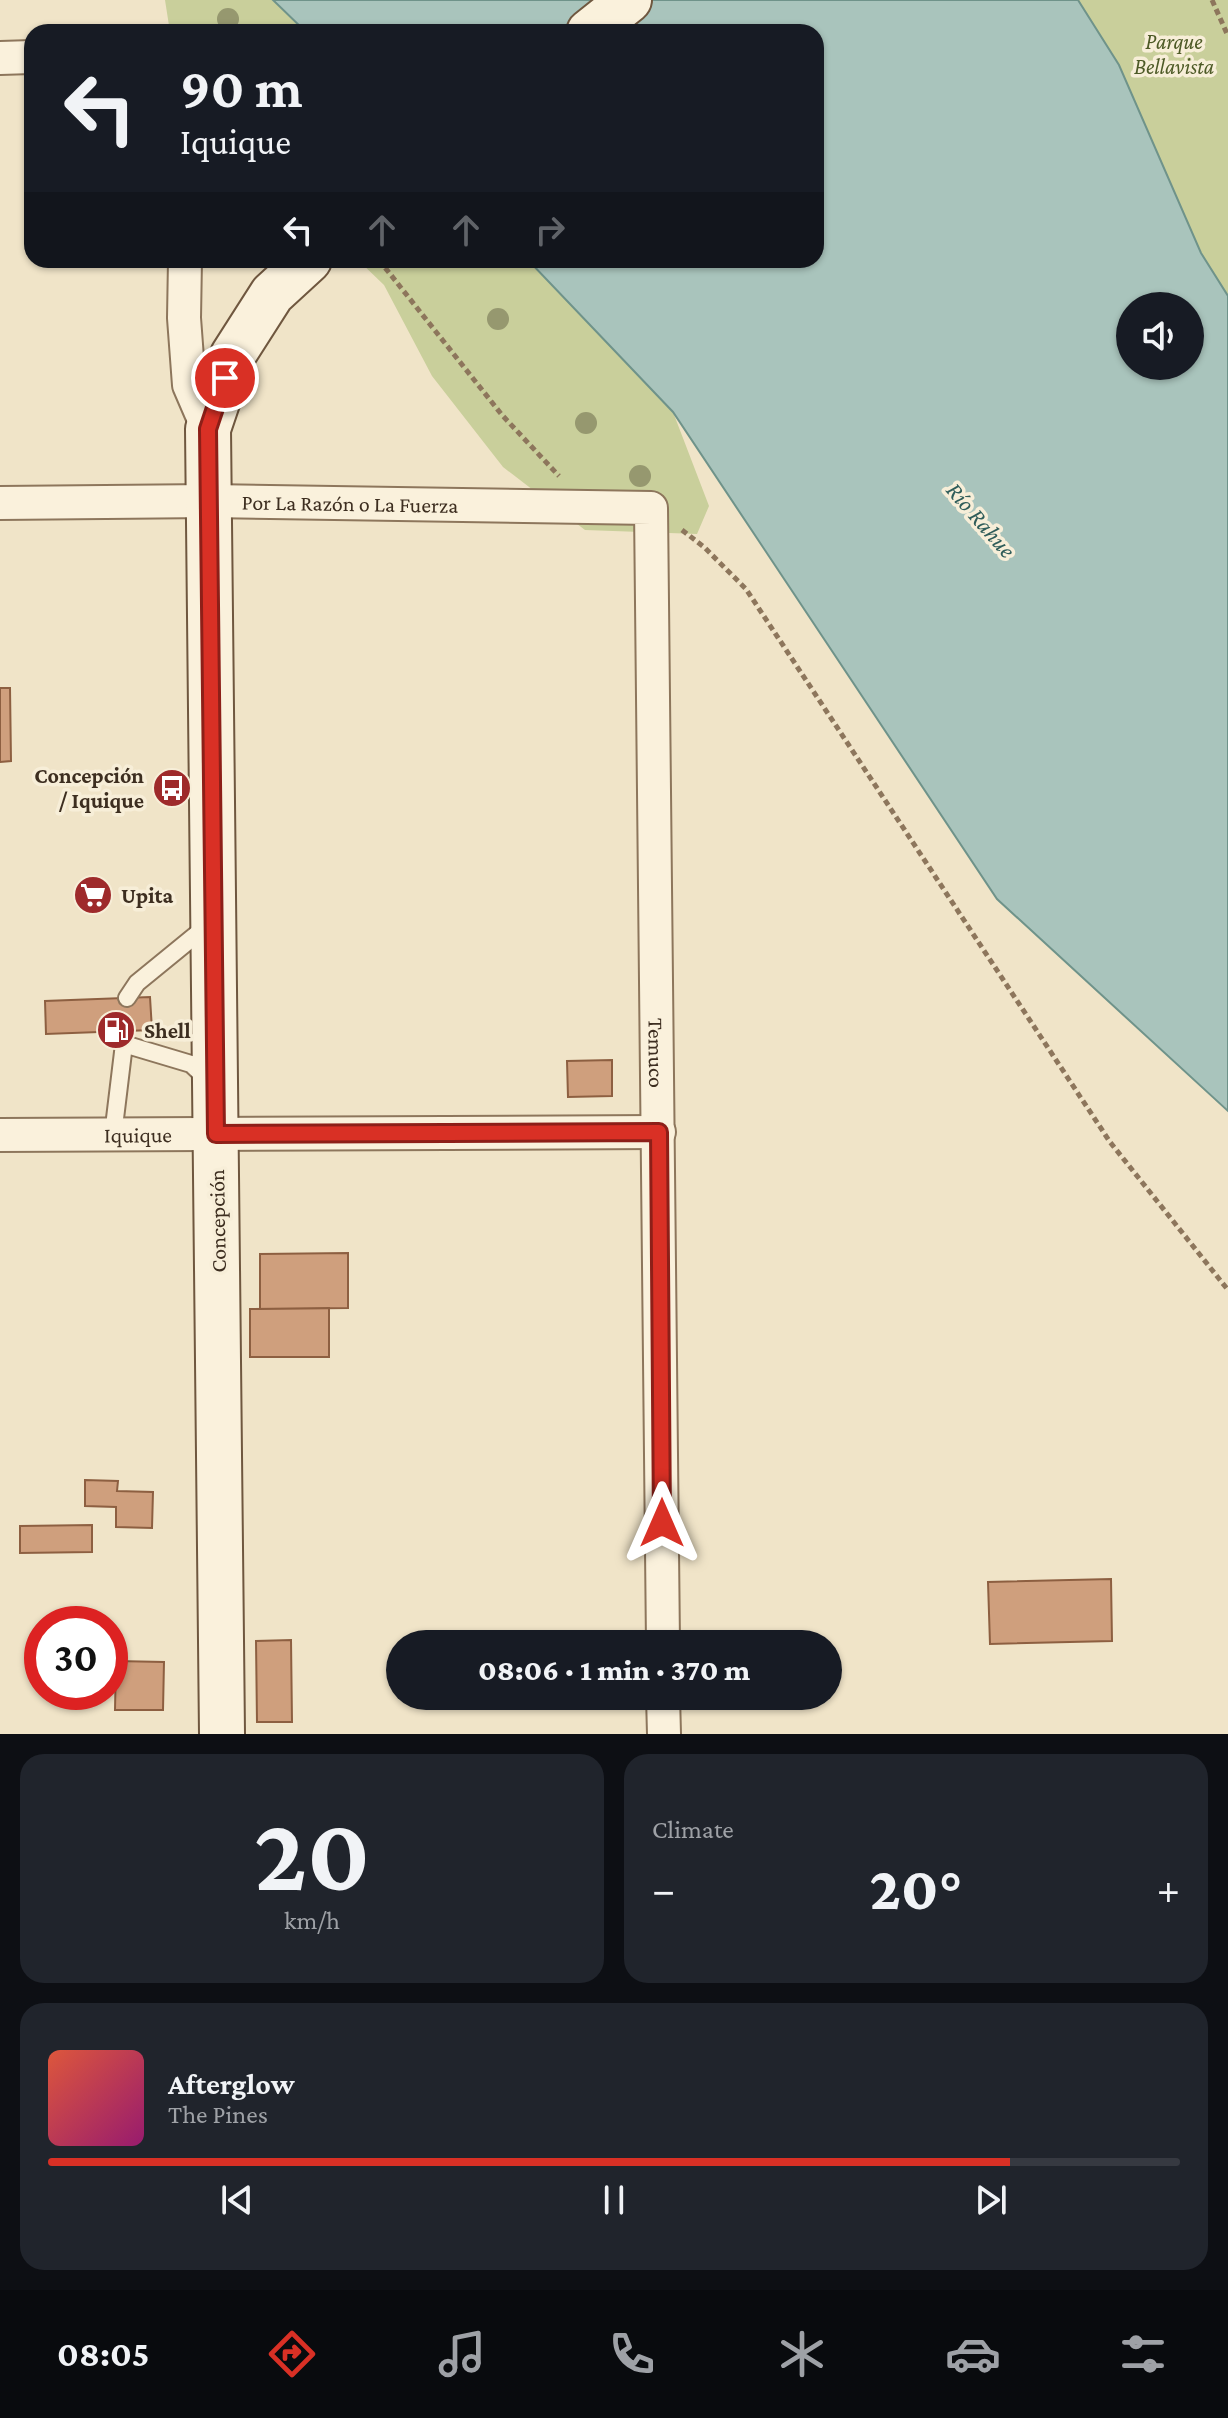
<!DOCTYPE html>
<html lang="en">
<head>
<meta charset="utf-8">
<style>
  :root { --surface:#171b24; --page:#20242c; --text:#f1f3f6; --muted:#9ea1a6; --line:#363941; --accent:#d93025 }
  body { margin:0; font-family:"Crimson Pro",serif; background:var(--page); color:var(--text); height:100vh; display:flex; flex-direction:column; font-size:30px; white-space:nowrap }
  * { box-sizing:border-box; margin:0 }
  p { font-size:26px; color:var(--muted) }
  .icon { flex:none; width:44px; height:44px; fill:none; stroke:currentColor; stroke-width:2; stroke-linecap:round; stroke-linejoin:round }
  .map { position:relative; height:1734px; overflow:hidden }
  .details { display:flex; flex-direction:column; gap:20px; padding:20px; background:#0d0f14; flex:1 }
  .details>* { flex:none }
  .banner { position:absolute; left:24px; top:24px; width:800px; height:244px; border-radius:24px; box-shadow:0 2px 6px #0004; background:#171b24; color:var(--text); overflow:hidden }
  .tools { position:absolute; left:1116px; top:292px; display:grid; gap:16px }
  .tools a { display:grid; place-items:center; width:88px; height:88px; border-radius:50%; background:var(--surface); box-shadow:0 2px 6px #0004; font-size:40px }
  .speed { position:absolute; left:24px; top:1606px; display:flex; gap:16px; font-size:40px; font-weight:700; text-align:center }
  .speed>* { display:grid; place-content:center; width:104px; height:104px; border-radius:50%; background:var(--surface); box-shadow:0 2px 6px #0004; line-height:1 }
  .speed .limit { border:12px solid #d22; background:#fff; color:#111 }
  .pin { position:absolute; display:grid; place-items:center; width:68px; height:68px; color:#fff; margin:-34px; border:4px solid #fff; border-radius:50%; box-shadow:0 2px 8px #0007 }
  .me { position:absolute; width:88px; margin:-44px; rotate:0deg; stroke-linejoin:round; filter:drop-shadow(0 0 6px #0008) }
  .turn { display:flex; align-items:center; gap:28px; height:168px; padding:0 24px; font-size:36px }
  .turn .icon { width:104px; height:104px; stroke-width:2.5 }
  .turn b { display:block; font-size:56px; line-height:68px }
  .lanes { display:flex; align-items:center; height:76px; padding:0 24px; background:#0003; justify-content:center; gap:40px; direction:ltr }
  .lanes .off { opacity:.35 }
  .big { font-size:60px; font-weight:800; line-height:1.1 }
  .details .widget { flex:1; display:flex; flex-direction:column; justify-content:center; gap:12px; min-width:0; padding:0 28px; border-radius:24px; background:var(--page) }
  .details .dial { align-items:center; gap:0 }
  .dial b { font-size:104px; line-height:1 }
  .song { display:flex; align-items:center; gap:24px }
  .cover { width:96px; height:96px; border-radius:12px; background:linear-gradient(135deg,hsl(10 70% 55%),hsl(320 70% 35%)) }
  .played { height:8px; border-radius:4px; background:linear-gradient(90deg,var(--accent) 85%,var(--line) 85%) }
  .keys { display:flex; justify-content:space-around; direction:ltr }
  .heat { display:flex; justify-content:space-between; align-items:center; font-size:44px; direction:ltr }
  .details .tiles { flex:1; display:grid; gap:20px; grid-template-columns:1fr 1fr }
  .widget:last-child { grid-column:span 2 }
  .trip { position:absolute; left:386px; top:1630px; width:456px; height:80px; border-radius:40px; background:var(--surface); box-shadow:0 2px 6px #0004; font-weight:800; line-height:80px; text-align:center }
  .menu { display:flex; height:128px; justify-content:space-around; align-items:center; background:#090b0e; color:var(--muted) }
  .menu .icon { width:56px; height:56px }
  .menu .on { color:var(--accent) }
  .menu b { font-size:36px; color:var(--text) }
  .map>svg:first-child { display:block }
</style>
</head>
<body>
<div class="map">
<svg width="1228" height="1734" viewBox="0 0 1228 1734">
  <rect width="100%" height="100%" fill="#f0e4c8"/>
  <path fill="#c9cf9b" d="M165,0H273L306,32H170Z
    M1078,0H1228V296L1201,253L1119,65Z
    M358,260H528L673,412L709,506L697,534L585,530L503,467L432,376L384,285Z"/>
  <path fill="#a9c4bc" stroke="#6f938a" stroke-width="2" fill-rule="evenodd" d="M273,0H1078L1119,65L1201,253L1228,296V1111L997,899L673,412L528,260H816V32H306ZM1130,306H1190V366H1130Z"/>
  <path fill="#cf9f7d" stroke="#8d5f41" stroke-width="2" d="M0,688H10L11,761L0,762Z
    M150,997L152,1030L46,1034L45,1001Z
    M612,1060V1096L568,1097L567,1061Z
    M348,1253V1308L260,1309V1254Z
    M329,1308V1357H250V1309Z
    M85,1480L118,1481L117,1491L153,1492L152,1528L116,1527V1507L85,1506Z
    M92,1525V1552L20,1553V1526Z
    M1111,1579L1112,1641L990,1644L988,1582Z
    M291,1640L292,1722H257L256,1641Z
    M116,1661L164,1662L163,1710H115Z"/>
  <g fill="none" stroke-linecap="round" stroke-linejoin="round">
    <g stroke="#8d765c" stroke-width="20">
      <path id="service" d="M127,998L137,983L208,925
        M124,1031V1044L191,1064L208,1080
        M113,1135L124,1044"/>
    </g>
    <g stroke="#8d765c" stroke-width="36">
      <g id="minor">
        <path d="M0,58L32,57"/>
        <path d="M185,260L184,318L189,385L208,429"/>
        <path id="s1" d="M0,503L210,501L651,508L663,1644"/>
        <path id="s2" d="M0,1135L659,1132"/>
        <path d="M663,1696L664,1734"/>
      </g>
    </g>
    <g stroke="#6f573f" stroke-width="48">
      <path id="secondary" d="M589,32L629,0
        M222,1734L208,429L233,355L272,294L309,260"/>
    </g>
    <path stroke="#8d765c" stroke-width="5" stroke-dasharray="6 4" stroke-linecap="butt" d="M1212,0L1228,36
      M379,260L502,415L559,476
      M682,530L704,547L746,589L1110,1142L1228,1290"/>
    <use href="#service" stroke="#faf1dc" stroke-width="16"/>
    <use href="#minor" stroke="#faf1dc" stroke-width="32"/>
    <use href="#secondary" stroke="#faf1dc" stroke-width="44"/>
  </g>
  <g fill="#96986f">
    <circle cx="228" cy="19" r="11"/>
    <circle cx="498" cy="319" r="11"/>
    <circle cx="586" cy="423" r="11"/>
    <circle cx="640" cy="476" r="11"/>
  </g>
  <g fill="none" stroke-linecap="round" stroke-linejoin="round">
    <g stroke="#8d1f18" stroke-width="20">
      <path id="route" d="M225,378L208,429L216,1134L659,1132L662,1523"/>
    </g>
    <use href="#route" stroke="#d93025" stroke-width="14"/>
  </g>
  <defs>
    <g id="bus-disc" transform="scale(2)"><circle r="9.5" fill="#9e2a2b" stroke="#f7eed8"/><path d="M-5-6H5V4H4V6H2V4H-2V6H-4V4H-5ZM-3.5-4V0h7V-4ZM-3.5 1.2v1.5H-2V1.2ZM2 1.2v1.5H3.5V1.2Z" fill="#fff"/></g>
    <g id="supermarket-disc" transform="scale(2)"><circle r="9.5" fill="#9e2a2b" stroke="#f7eed8"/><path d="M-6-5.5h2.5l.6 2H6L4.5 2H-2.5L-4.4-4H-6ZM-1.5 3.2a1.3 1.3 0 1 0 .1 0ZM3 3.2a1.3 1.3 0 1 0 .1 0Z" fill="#fff"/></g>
    <g id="fuel-disc" transform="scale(2)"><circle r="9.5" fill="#9e2a2b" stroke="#f7eed8"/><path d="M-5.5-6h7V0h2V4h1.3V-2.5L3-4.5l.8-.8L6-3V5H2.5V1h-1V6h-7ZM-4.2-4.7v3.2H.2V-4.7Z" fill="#fff"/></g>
  </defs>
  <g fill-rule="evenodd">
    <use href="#bus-disc" x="172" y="788"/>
    <use href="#supermarket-disc" x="93" y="895"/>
    <use href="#fuel-disc" x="116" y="1030"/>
  </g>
  <g text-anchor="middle" stroke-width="7" stroke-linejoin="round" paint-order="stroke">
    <g font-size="22" font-style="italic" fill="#4d5a26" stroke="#f7eed8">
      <text x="1174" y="49">Parque<tspan x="1174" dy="25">Bellavista</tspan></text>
    </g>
    <g font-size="22" fill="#3d2e20" stroke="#f7eed8">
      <text dy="8" stroke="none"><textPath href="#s1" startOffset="350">Por La Razón o La Fuerza</textPath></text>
      <text dy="8" stroke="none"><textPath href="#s1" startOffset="1196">Temuco</textPath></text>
      <text dy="8" stroke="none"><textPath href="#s2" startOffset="138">Iquique</textPath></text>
      <text transform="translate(217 1221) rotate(-91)" y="8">Concepción</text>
    </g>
    <g font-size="22" font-weight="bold" fill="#3d2e20" stroke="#f7eed8" text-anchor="start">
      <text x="144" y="783" text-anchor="end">Concepción<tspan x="144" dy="25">/ Iquique</tspan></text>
      <text x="121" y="903">Upita</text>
      <text x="144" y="1038">Shell</text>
    </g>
    <g font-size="24" font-style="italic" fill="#2f5d5a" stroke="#f7eed8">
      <text transform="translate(981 520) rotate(49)" y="8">Río Rahue</text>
    </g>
  </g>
</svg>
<div class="tools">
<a><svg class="icon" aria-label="sound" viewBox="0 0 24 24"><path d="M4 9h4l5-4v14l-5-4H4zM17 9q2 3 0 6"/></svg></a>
</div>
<div class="speed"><div class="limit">30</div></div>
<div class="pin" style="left:225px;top:378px;background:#d93025"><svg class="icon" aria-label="arrive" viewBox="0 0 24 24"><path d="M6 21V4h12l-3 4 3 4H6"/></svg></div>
<svg class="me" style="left:662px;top:1523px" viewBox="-20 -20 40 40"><path d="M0-17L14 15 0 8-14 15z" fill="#d93025" stroke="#fff" stroke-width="4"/></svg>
<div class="trip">08:06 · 1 min · 370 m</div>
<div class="banner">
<div class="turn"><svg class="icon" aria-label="left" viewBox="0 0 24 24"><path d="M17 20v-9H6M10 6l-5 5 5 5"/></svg><div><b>90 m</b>Iquique</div></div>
<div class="lanes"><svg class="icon" aria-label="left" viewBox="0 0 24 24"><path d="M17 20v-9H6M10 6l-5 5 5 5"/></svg><svg class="icon off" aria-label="ahead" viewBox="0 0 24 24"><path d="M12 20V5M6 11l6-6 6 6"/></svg><svg class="icon off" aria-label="ahead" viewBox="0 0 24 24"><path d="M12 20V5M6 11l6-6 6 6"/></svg><svg class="icon off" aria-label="right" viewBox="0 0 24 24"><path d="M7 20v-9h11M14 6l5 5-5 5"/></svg></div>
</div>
</div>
<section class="details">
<div class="tiles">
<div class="widget dial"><b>20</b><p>km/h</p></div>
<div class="widget"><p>Climate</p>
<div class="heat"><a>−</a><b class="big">20°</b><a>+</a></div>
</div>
<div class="widget">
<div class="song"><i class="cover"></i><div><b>Afterglow</b><p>The Pines</p></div></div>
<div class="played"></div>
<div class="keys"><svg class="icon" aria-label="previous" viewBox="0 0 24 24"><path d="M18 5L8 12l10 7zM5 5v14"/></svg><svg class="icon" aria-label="pause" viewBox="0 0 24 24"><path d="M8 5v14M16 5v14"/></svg><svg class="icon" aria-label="next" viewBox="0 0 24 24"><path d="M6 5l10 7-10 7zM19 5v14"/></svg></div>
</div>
</div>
</section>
<nav class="menu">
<b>08:05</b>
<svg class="icon on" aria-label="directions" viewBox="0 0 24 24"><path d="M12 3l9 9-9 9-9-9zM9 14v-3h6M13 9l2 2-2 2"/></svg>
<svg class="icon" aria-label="music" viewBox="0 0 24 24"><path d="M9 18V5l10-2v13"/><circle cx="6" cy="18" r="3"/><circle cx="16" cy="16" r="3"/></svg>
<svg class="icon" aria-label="phone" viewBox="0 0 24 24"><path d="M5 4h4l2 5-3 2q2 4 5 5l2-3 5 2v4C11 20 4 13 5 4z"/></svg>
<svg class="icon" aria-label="climate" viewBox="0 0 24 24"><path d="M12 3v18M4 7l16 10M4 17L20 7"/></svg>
<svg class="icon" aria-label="car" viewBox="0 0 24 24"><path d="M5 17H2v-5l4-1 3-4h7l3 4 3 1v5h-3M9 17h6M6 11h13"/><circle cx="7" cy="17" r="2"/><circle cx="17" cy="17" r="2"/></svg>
<svg class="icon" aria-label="filters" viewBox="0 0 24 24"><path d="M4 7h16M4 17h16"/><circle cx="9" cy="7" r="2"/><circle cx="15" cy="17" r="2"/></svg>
</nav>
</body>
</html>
